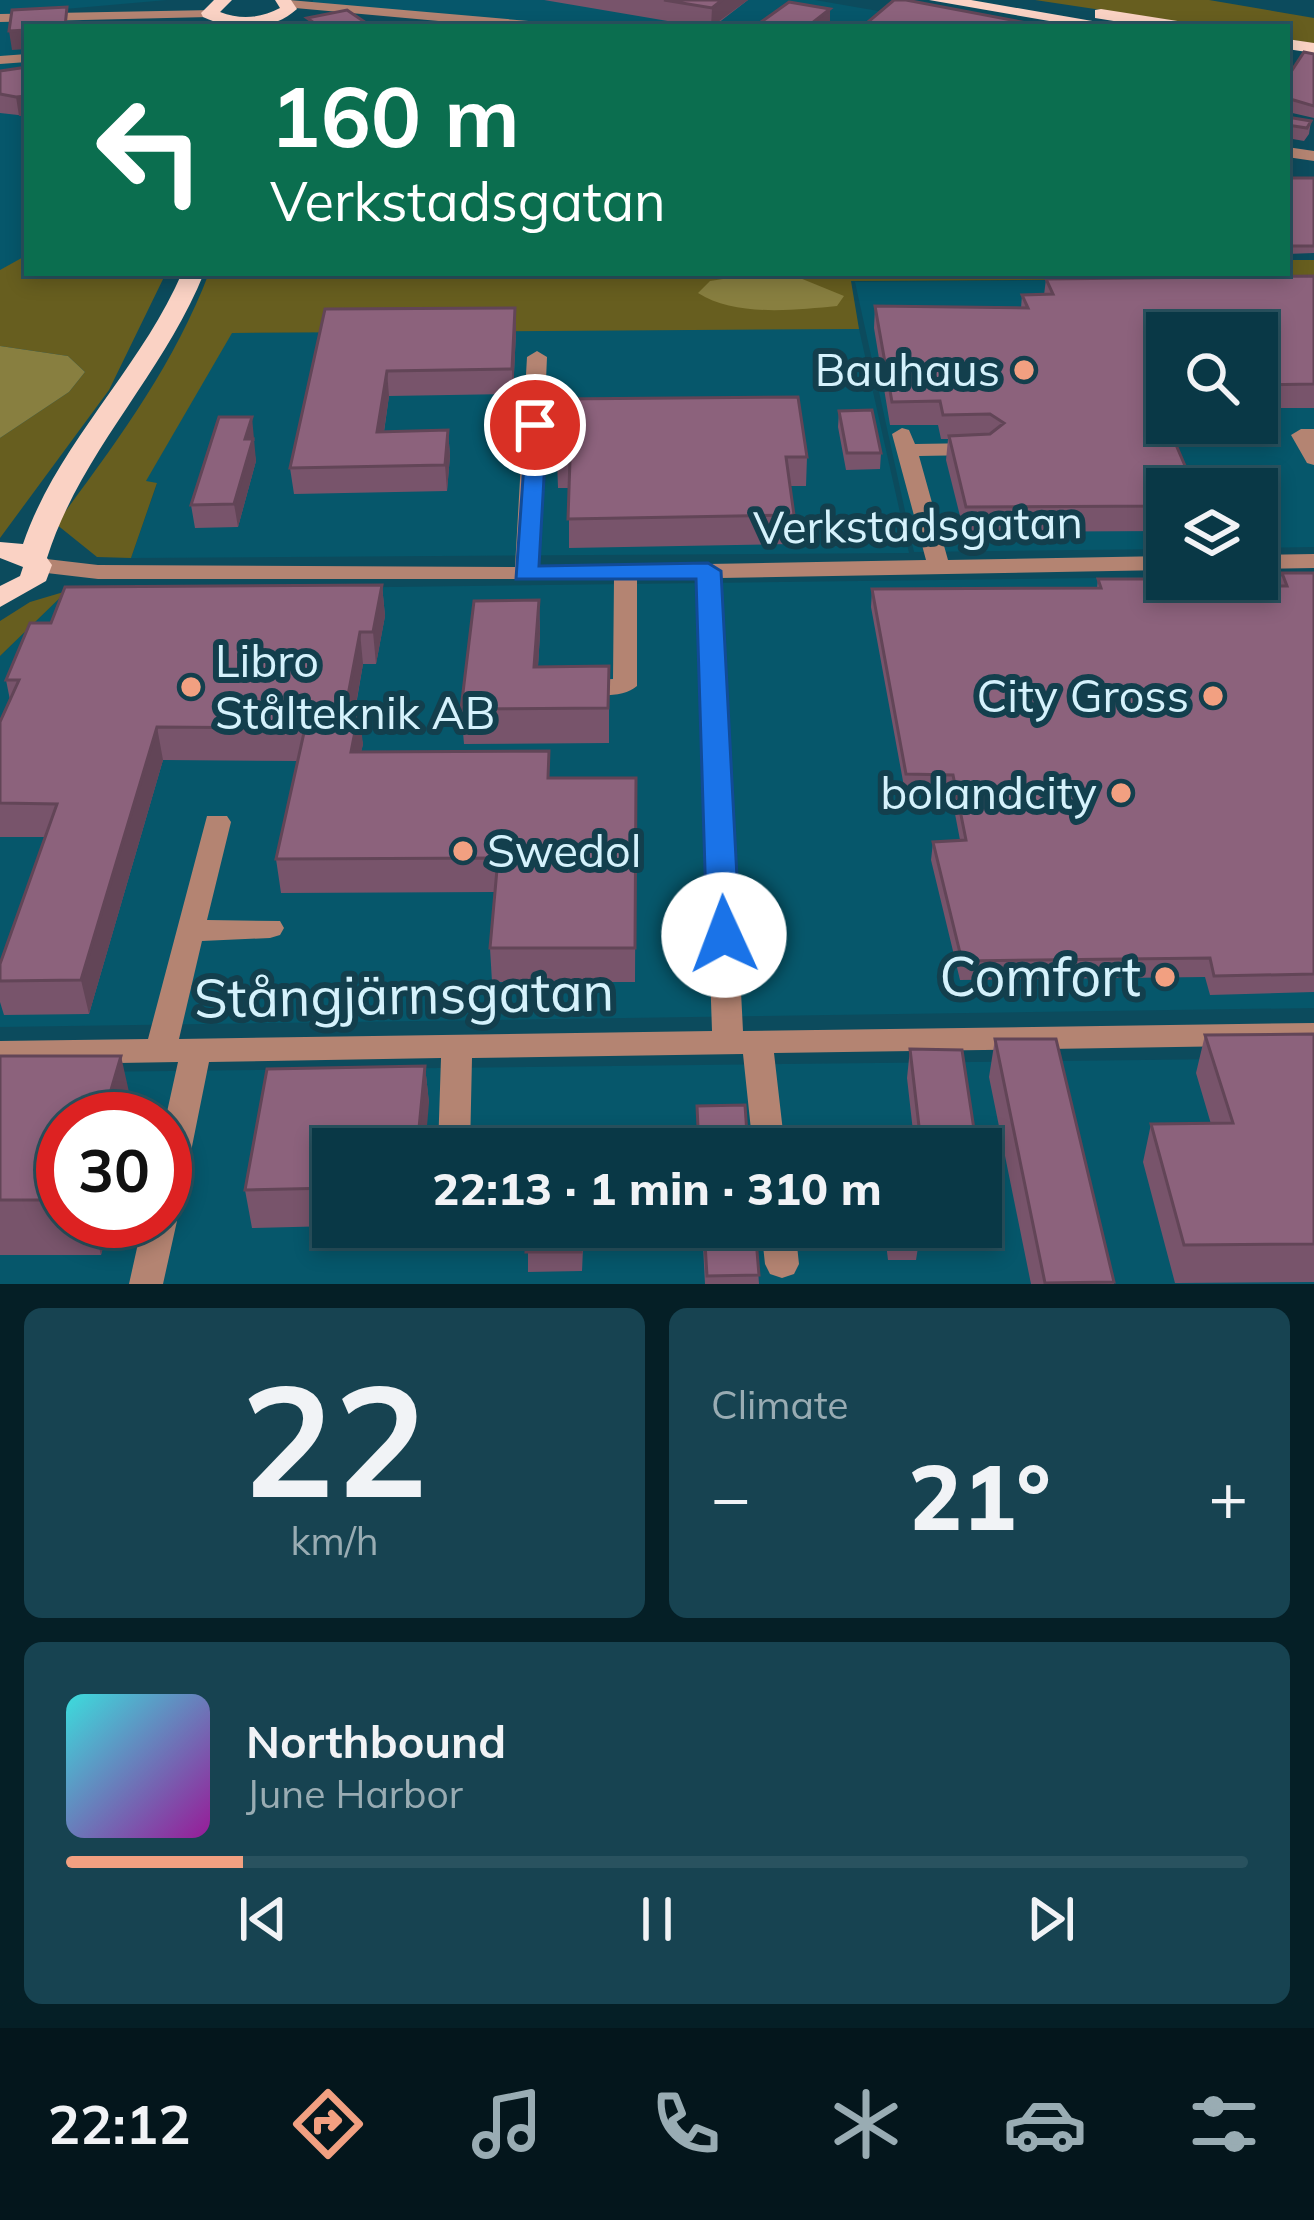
<!DOCTYPE html>
<html lang="en">
<head>
<meta charset="utf-8">
<style>
  :root { --surface:#093846; --page:#174351; --text:#f1f3f6; --muted:#99acb3; --line:#29525f; --accent:#f2a081 }
  body { margin:0; font-family:Mulish,sans-serif; background:var(--page); color:var(--text); height:100vh; display:flex; flex-direction:column; font-size:45px; white-space:nowrap }
  * { box-sizing:border-box; margin:0 }
  p { font-size:39px; color:var(--muted) }
  .icon { flex:none; width:66px; height:66px; fill:none; stroke:currentColor; stroke-width:2; stroke-linecap:round; stroke-linejoin:round }
  .map { position:relative; height:1284px; overflow:hidden }
  .sheet { display:flex; flex-direction:column; gap:24px; padding:24px; background:#051f26; flex:1 }
  .sheet>* { flex:none }
  .guide { position:absolute; left:24px; top:24px; width:1266px; height:252px; border-radius:0px; box-shadow:0 6px 18px #0003,0 0 0 3px var(--line); background:#0b6e4f; color:#fff; overflow:hidden }
  .controls { position:absolute; left:1146px; top:312px; display:grid; gap:24px }
  .controls a { display:grid; place-items:center; width:132px; height:132px; border-radius:0px; background:var(--surface); box-shadow:0 6px 18px #0003,0 0 0 3px var(--line); font-size:60px }
  .speed { position:absolute; left:36px; top:1092px; display:flex; gap:24px; font-size:60px; font-weight:700; text-align:center }
  .speed>* { display:grid; place-content:center; width:156px; height:156px; border-radius:50%; background:var(--surface); box-shadow:0 6px 18px #0003,0 0 0 3px var(--line); line-height:1 }
  .speed .limit { border:18px solid #d22; background:#fff; color:#111 }
  .pin { position:absolute; display:grid; place-items:center; width:102px; height:102px; color:#fff; margin:-51px; border:6px solid #fff; border-radius:50%; box-shadow:0 3px 12px #0007 }
  .me { position:absolute; width:132px; margin:-66px; rotate:358deg; stroke-linejoin:round; filter:drop-shadow(0 0 9px #0008) }
  .turn { display:flex; align-items:center; gap:42px; height:252px; padding:0 48px; font-size:54px }
  .turn .icon { width:156px; height:156px; stroke-width:2.5 }
  .turn b { display:block; font-size:84px; line-height:102px }
  .big { font-size:90px; font-weight:800; line-height:1.1 }
  .sheet .tile { flex:1; display:flex; flex-direction:column; justify-content:center; gap:18px; min-width:0; padding:0 42px; border-radius:18px; background:var(--page) }
  .sheet .dial { align-items:center; gap:0 }
  .dial b { font-size:156px; line-height:1 }
  .song { display:flex; align-items:center; gap:36px }
  .cover { width:144px; height:144px; border-radius:18px; background:linear-gradient(135deg,hsl(180 70% 55%),hsl(300 70% 35%)) }
  .played { height:12px; border-radius:6px; background:linear-gradient(90deg,var(--accent) 15%,var(--line) 15%) }
  .keys { display:flex; justify-content:space-around; direction:ltr }
  .heat { display:flex; justify-content:space-between; align-items:center; font-size:66px; direction:ltr }
  .sheet .tiles { flex:1; display:grid; gap:24px; grid-template-columns:1fr 1fr }
  .tile:last-child { grid-column:span 2 }
  .trip { position:absolute; left:312px; top:1128px; width:690px; height:120px; border-radius:0px; background:var(--surface); box-shadow:0 6px 18px #0003,0 0 0 3px var(--line); font-weight:800; line-height:120px; text-align:center }
  .dock { display:flex; height:192px; justify-content:space-around; align-items:center; background:#04161c; color:var(--muted) }
  .dock .icon { width:84px; height:84px }
  .dock .active { color:var(--accent) }
  .dock b { font-size:54px; color:var(--text) }
  .map>svg:first-child { display:block }
</style>
</head>
<body>
<div class="map">
<svg width="1314" height="1284" viewBox="0 0 1314 1284">
  <rect width="100%" height="100%" fill="#0c4b5d"/>
  <path fill="#06576b" fill-rule="evenodd" d="M0,0H167L31,12L96,27H27V273H128L121,288L0,294Z
    M313,0H815L970,27H600L312,5Z
    M1314,278V547L1257,548V489H1167V549L914,552L855,282ZM1167,333H1257V423H1167Z
    M567,329H859L909,553L131,558L157,484L145,482L231,333Z
    M1257,576H1314V1008L0,1027V656L67,591Z
    M1314,1058V1284H0V1073ZM63,1119H165V1221H63ZM333,1149H981V1227H333Z"/>
  <path fill="#675e1f" d="M1035,0H1209L1314,18V44L1287,39V27H1214Z
    M27,255V273H166L109,390L0,538V438L69,392L85,372L68,356L0,346V270Z
    M1287,260H1314V278L851,281L859,329L232,333L146,481L157,483L131,558L97,557L56,524C116,443 173,367 209,273H1287Z
    M67,591L0,656V621L30,602Z"/>
  <path fill="#887f40" d="M762,273L795,276L844,296L837,306C795,310 735,317 698,293L710,281Z
    M0,346L68,356L85,372L69,392L0,438Z"/>
  <g fill="none" stroke-linecap="round" stroke-linejoin="round">
    <path fill="#b48472" fill-rule="evenodd" d="M289,0L552,23L559,27H505L284,7L282,4Z
      M214,10V16L209,17L0,22V14Z
      M27,54V62L0,64V56Z
      M1287,147L1314,151V161L1287,157Z
      M537,351L547,357L538,567L926,560L892,434L902,428L909,430L915,444L976,443L986,449L976,455L919,456L948,560L1167,556V570L720,578L743,1031L1314,1023V1045L774,1053L785,1149H753L743,1054L472,1058L470,1149H438L441,1058L209,1062L182,1196L177,1206L166,1209L177,1221L163,1284H129L143,1221H165V1121L178,1062L0,1065V1041L148,1039L207,816H227L231,822L207,920L280,921L284,928L280,935L270,938L202,941L179,1039L712,1031L697,578L637,579V686C623,699 589,696 570,691L567,686L570,681L613,679L614,579H98L38,572L27,565L38,558L98,565L515,567L527,357Z
      M1301,429H1314V465L1307,463L1291,435Z
      M1314,554V568L1257,569V555Z
      M435,1227H469L464,1243L452,1247L440,1243Z
      M761,1227H795L799,1264L794,1274L782,1278L770,1274L765,1264Z"/>
    <path fill="#fad2c4" fill-rule="evenodd" d="M214,0H232L220,12C241,20 261,18 280,8L275,0H291L297,9C272,32 233,31 203,17L201,13Z
      M929,0H971L1127,27H1084Z
      M1101,9L1184,22L1193,27H1151L1095,18V10Z
      M1287,39L1314,43V53L1287,49Z
      M182,273H204C163,375 80,453 47,558L52,565L46,581L0,607V586L20,576L23,567L0,558V542L23,544C57,444 140,370 182,273Z"/>
  </g>
  <path fill="#78546b" d="M544,0H748L713,27H703Z
    M1314,54V118L1288,112L1287,78Z
    M27,67V116L0,113V71Z
    M1287,117L1311,121L1309,134L1304,141L1287,138Z
    M1287,178H1314V253L1287,254Z
    M1314,276V408H1257V333H1167V423H1203L1194,431L1167,424V531L964,532L946,460L948,439H941L938,425H890L874,328L875,306L1021,308L1022,295H1044L1046,279Z
    M515,308L516,332L513,394L389,396L384,432L448,430L450,456L447,491L294,494L290,468L325,309Z
    M839,411L881,453L880,469L846,470L838,427Z
    M255,439L253,444L256,461L238,527L195,528L191,505Z
    M807,457L806,486H790L794,515L792,544L569,548V488H558L557,460Z
    M1282,573H1314V992L1210,995L1205,977L960,980L931,860L933,842L960,840L951,793L905,792L871,607L872,589L1097,588L1098,579L1227,586H1279Z
    M382,585L385,616L376,664H363L355,711L363,744L361,752L550,778H636L635,982H492L490,948L495,892L281,893L276,859L298,761L163,760L89,1014L4,1015L0,1002V964L45,837H0V722L10,700L6,680L51,623Z
    M539,600L540,634L538,666L609,701V743L464,744L461,709Z
    M1314,1034V1282L1175,1283L1143,1162L1151,1124H1211L1196,1073L1205,1035Z
    M995,1039L1114,1282V1284H1031L989,1077Z
    M910,1049L975,1136L973,1149H915L907,1078Z
    M0,1056L133,1110L131,1119H63V1221H110L101,1255H0Z
    M425,1066L429,1103L333,1149V1226L252,1228L245,1190Z
    M528,1227H584L582,1271L528,1272Z
    M702,1227H755L759,1284H705Z
    M884,1227H917L919,1241L916,1260H888Z"/>
  <path fill="#624557" d="M722,0H748L711,27L712,8Z
    M830,9V27H807Z
    M27,30V49L12,50L9,31Z
    M27,96V116H19L16,97Z
    M515,308L516,332L513,394L512,369Z
    M387,371L389,396L380,458L377,432Z
    M252,417L256,461L238,527L234,504L245,439Z
    M448,430L450,456L447,491L445,465Z
    M382,585L385,616L376,664L373,632Z
    M539,600L540,634L536,701L534,667Z
    M360,632L363,664L349,743L345,711Z
    M359,711L363,744L354,785L351,752Z
    M157,727L163,760L89,1014L81,980Z
    M121,1056L133,1110L131,1119H108L106,1107Z
    M425,1066L429,1103L425,1149H417Z
    M92,1221H110L101,1255Z"/>
  <path fill="#8c627c" stroke="#624557" stroke-width="3" d="M664,0H722L712,8Z
    M894,0H906L1048,27H862Z
    M789,2L830,9L807,27H754Z
    M67,7L65,27H27V30L9,31L12,10Z
    M347,10L372,27H320L307,18Z
    M1304,52L1314,54V106L1290,99L1287,112V78Z
    M27,67V96L16,97L0,94V71Z
    M1287,117L1311,121L1307,128L1287,125Z
    M1287,178H1314V246H1287Z
    M1314,276V384L1257,385V333H1167V399L1155,396L1195,489H1167V506L966,507L949,436L990,434L1004,423L990,414L943,415L940,401L892,402L875,306L1028,308L1022,295L1053,294L1046,279Z
    M515,308L512,369L387,371L377,432L448,430L445,465L290,468L325,309Z
    M798,397L807,457H786L794,515L568,519L570,459L557,460L559,399Z
    M872,410L881,453H847L839,411Z
    M219,417H252L245,439H253L234,504L191,505Z
    M1282,573H1314V974L1214,976L1210,958L962,961L933,842L966,840L953,775L906,774L872,589L1101,588L1098,579H1223L1227,586H1287Z
    M382,585L373,632H360L345,711H359L351,752L549,751L548,778H636L635,948H490L498,858L276,859L305,728L157,727L81,980L0,981V964L57,804L0,803V722L19,680H6L30,623H51L65,587Z
    M539,600L534,667L609,666L608,708L461,709L474,601Z
    M1314,1034V1244L1184,1245L1151,1124L1233,1123L1205,1035Z
    M995,1039H1056L1114,1282L1045,1283Z
    M910,1049L962,1050L975,1136L920,1135Z
    M0,1056H121L106,1107H87L83,1119H63V1200H0Z
    M425,1066L417,1149H333V1188L245,1190L267,1069Z
    M745,1105L748,1149H699L697,1106Z
    M906,1144L907,1149H879V1145Z
    M528,1227H582L581,1252H526Z
    M704,1227H755L759,1275L707,1276Z
    M888,1227H917L919,1241H890Z"/>
  <path fill="#1a73e8" stroke="#114b97" stroke-width="3" d="M527,420L547,425L539,566L708,563L721,571L740,935L736,943L724,947L707,935L696,579H516Z"/>
  <g fill="#f2a081" stroke="#133f4d" stroke-width="4.5">
    <circle cx="1024" cy="370" r="12"/>
    <circle cx="191" cy="687" r="12"/>
    <circle cx="1213" cy="696" r="12"/>
    <circle cx="1121" cy="793" r="12"/>
    <circle cx="463" cy="851" r="12"/>
    <circle cx="1165" cy="977" r="12"/>
  </g>
  <g text-anchor="middle" stroke-width="12" stroke-linejoin="round" paint-order="stroke">
    <g font-size="45" fill="#d5f2fc" stroke="#133f4d" text-anchor="end">
      <text x="1000" y="386">Bauhaus</text>
      <text x="215" y="677" text-anchor="start">Libro<tspan x="215" dy="52">Stålteknik AB</tspan></text>
      <text x="1189" y="712">City Gross</text>
      <text x="1097" y="809">bolandcity</text>
      <text x="487" y="867" text-anchor="start">Swedol</text>
    </g>
    <g font-size="45" fill="#d5f2fc" stroke="#133f4d">
      <text transform="translate(918 525) rotate(-1)" y="16">Verkstadsgatan</text>
    </g>
    <g font-size="54" fill="#d5f2fc" stroke="#133f4d" text-anchor="end">
      <text x="1141" y="996">Comfort</text>
    </g>
    <g font-size="54" fill="#d5f2fc" stroke="#133f4d">
      <text transform="translate(404 995) rotate(-1)" y="19">Stångjärnsgatan</text>
    </g>
  </g>
</svg>
<div class="controls">
<a><svg class="icon" aria-label="search" viewBox="0 0 24 24"><circle cx="10" cy="10" r="6"/><path d="M15 15l6 6"/></svg></a>
<a><svg class="icon" aria-label="layers" viewBox="0 0 24 24"><path d="M12 4l9 5-9 5-9-5zM3 14l9 5 9-5"/></svg></a>
</div>
<div class="speed"><div class="limit">30</div></div>
<div class="pin" style="left:535px;top:425px;background:#d93025"><svg class="icon" aria-label="arrive" viewBox="0 0 24 24"><path d="M6 21V4h12l-3 4 3 4H6"/></svg></div>
<svg class="me" style="left:724px;top:935px" viewBox="-20 -20 40 40"><circle r="19" fill="#fff"/><path d="M0-13L10 11 0 6-10 11z" fill="#1a73e8"/></svg>
<div class="trip">22:13 · 1 min · 310 m</div>
<div class="guide">
<div class="turn"><svg class="icon" aria-label="left" viewBox="0 0 24 24"><path d="M17 20v-9H6M10 6l-5 5 5 5"/></svg><div><b>160 m</b>Verkstadsgatan</div></div>
</div>
</div>
<section class="sheet">
<div class="tiles">
<div class="tile dial"><b>22</b><p>km/h</p></div>
<div class="tile"><p>Climate</p>
<div class="heat"><a>−</a><b class="big">21°</b><a>+</a></div>
</div>
<div class="tile">
<div class="song"><i class="cover"></i><div><b>Northbound</b><p>June Harbor</p></div></div>
<div class="played"></div>
<div class="keys"><svg class="icon" aria-label="previous" viewBox="0 0 24 24"><path d="M18 5L8 12l10 7zM5 5v14"/></svg><svg class="icon" aria-label="pause" viewBox="0 0 24 24"><path d="M8 5v14M16 5v14"/></svg><svg class="icon" aria-label="next" viewBox="0 0 24 24"><path d="M6 5l10 7-10 7zM19 5v14"/></svg></div>
</div>
</div>
</section>
<nav class="dock">
<b>22:12</b>
<svg class="icon active" aria-label="directions" viewBox="0 0 24 24"><path d="M12 3l9 9-9 9-9-9zM9 14v-3h6M13 9l2 2-2 2"/></svg>
<svg class="icon" aria-label="music" viewBox="0 0 24 24"><path d="M9 18V5l10-2v13"/><circle cx="6" cy="18" r="3"/><circle cx="16" cy="16" r="3"/></svg>
<svg class="icon" aria-label="phone" viewBox="0 0 24 24"><path d="M5 4h4l2 5-3 2q2 4 5 5l2-3 5 2v4C11 20 4 13 5 4z"/></svg>
<svg class="icon" aria-label="climate" viewBox="0 0 24 24"><path d="M12 3v18M4 7l16 10M4 17L20 7"/></svg>
<svg class="icon" aria-label="car" viewBox="0 0 24 24"><path d="M5 17H2v-5l4-1 3-4h7l3 4 3 1v5h-3M9 17h6M6 11h13"/><circle cx="7" cy="17" r="2"/><circle cx="17" cy="17" r="2"/></svg>
<svg class="icon" aria-label="filters" viewBox="0 0 24 24"><path d="M4 7h16M4 17h16"/><circle cx="9" cy="7" r="2"/><circle cx="15" cy="17" r="2"/></svg>
</nav>
</body>
</html>
